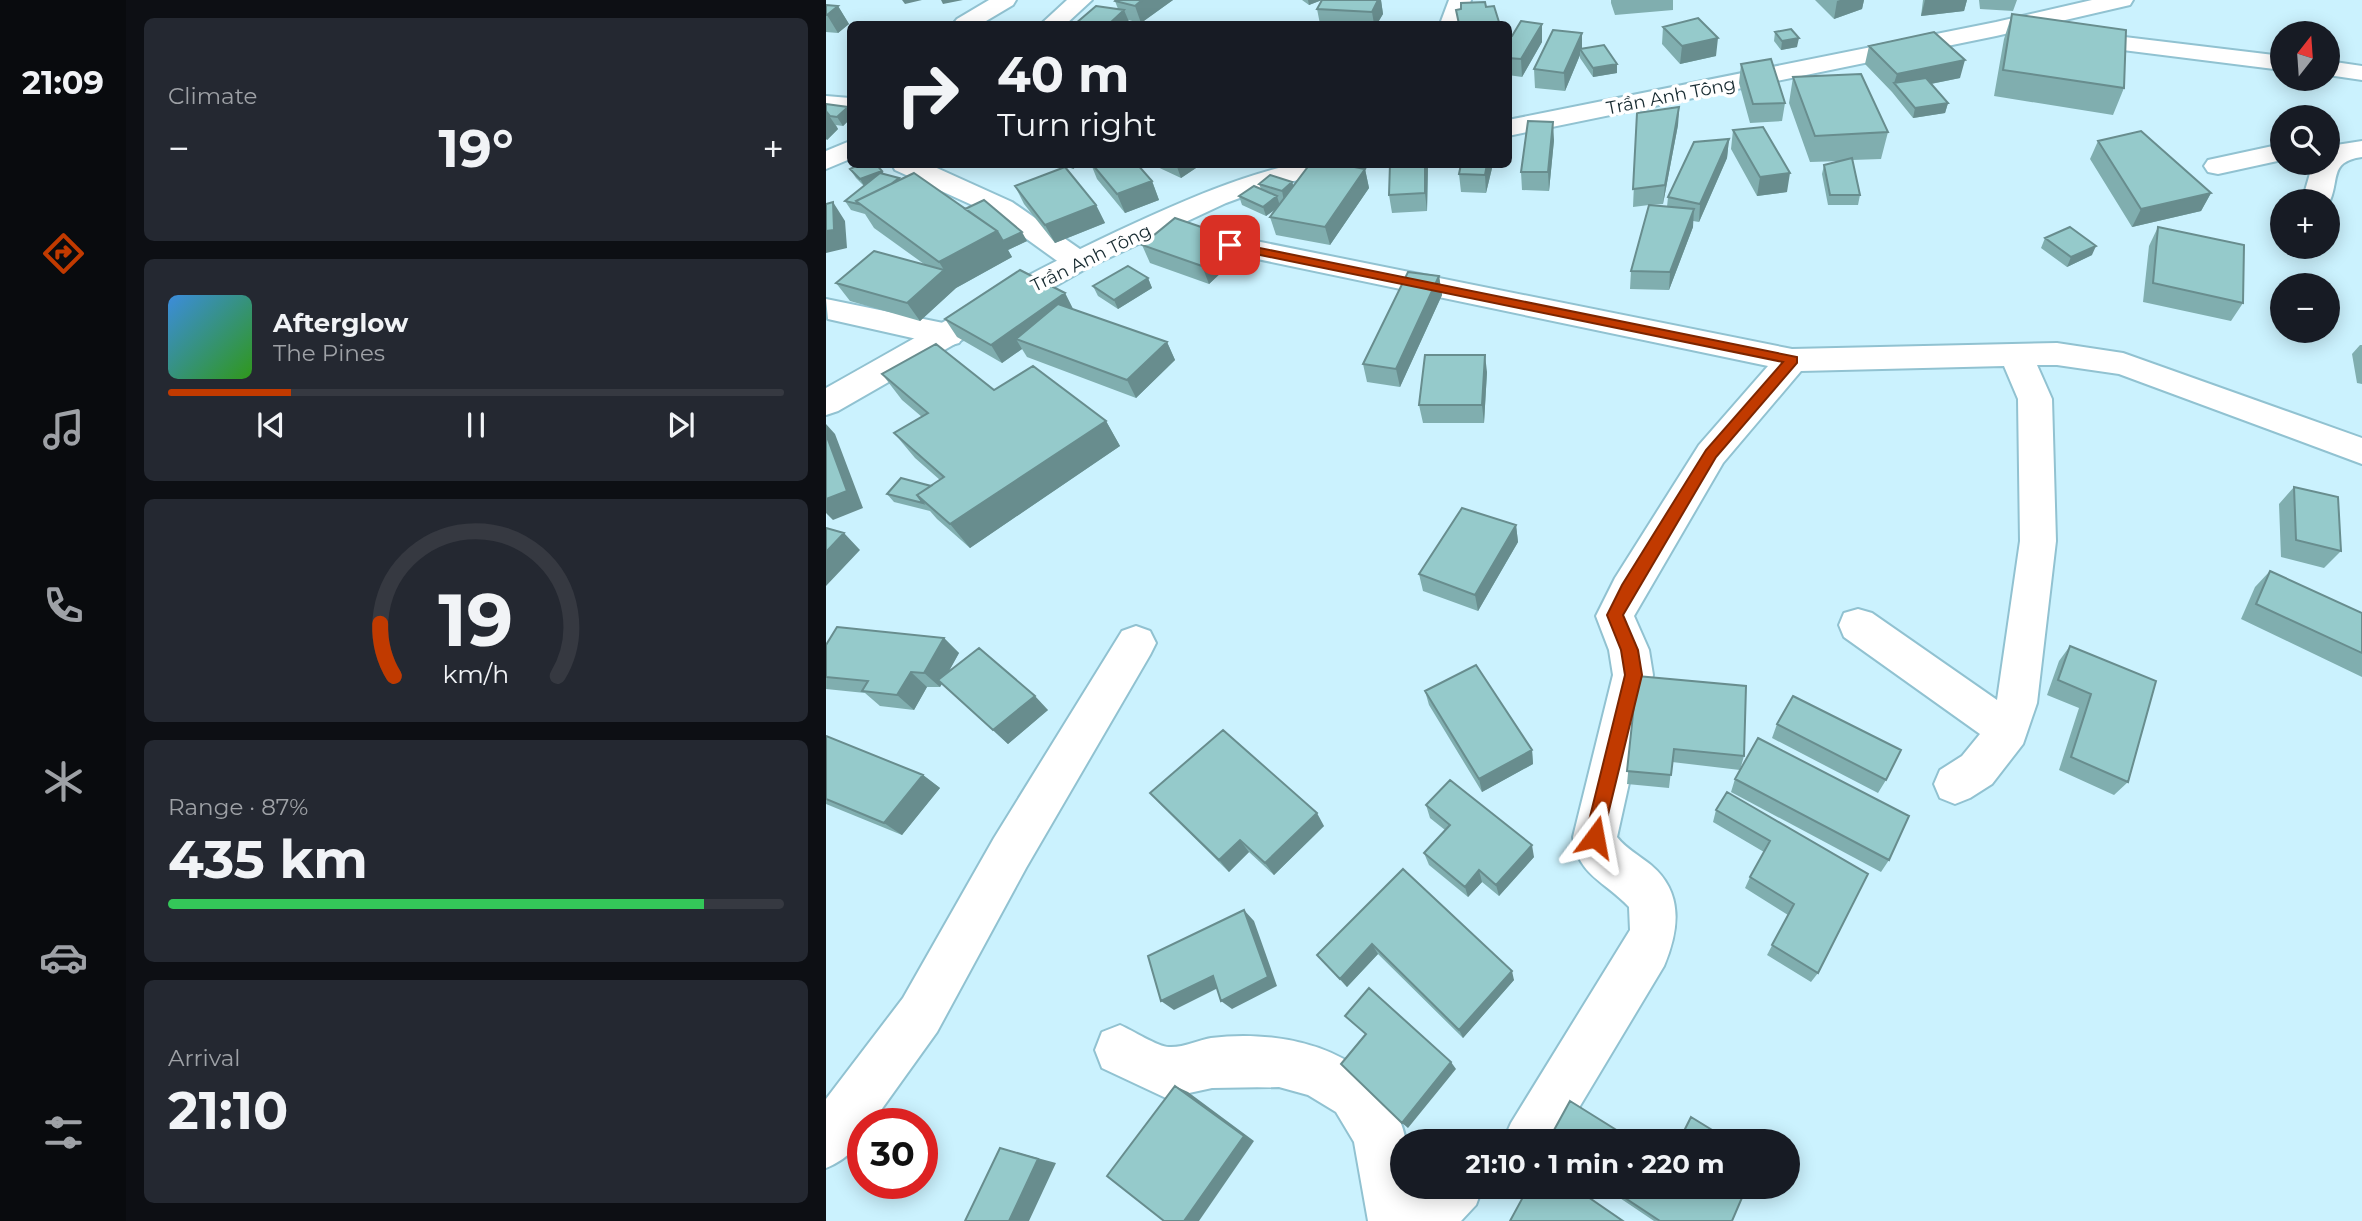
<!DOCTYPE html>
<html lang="en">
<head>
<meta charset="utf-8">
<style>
  :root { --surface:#171b24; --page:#242831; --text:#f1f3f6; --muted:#9ea1a6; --line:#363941; --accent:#c13a00 }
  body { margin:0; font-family:Montserrat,sans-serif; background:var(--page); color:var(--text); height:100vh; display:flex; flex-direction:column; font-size:26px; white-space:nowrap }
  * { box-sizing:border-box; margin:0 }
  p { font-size:23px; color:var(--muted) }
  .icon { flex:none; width:38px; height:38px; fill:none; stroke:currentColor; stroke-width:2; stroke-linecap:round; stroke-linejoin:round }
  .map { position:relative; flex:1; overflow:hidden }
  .side { display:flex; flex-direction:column; gap:18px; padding:18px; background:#0d0f14; width:700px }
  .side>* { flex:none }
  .hud { position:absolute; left:21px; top:21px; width:665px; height:147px; border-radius:10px; box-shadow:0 4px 18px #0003; background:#171b24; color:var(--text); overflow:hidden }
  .needle { width:46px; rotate:17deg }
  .tools { position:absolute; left:1444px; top:21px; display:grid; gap:14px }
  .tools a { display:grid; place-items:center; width:70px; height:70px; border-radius:50%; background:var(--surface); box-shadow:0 4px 18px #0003; font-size:35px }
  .speed { position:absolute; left:21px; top:1108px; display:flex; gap:14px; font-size:35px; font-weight:700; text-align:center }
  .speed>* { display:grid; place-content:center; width:91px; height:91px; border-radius:50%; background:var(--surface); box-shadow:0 4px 18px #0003; line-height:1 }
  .speed .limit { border:10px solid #d22; background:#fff; color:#111 }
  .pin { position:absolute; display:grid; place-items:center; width:60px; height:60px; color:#fff; margin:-30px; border-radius:14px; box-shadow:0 4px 10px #0006 }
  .me { position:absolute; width:77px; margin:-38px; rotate:13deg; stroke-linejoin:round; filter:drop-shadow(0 0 5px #0008) }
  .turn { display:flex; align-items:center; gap:24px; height:147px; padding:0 35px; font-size:32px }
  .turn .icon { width:91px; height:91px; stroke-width:2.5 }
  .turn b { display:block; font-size:49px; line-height:60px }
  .big { font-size:52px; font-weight:700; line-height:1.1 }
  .side .tile { flex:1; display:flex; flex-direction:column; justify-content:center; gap:10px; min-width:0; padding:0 24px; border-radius:10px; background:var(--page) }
  .side .dial { align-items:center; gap:0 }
  .dial svg { height:182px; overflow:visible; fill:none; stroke:var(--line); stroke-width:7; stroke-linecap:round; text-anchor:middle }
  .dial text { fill:var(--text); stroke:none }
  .song { display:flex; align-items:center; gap:21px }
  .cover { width:84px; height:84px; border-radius:10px; background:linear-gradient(135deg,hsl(210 70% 55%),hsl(110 70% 35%)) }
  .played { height:7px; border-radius:4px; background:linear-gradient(90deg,var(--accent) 20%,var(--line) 20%) }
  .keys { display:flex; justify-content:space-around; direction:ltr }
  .heat { display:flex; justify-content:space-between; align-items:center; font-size:38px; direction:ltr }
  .charge { height:10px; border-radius:5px; background:linear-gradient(90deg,#34c759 87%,var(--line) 0) }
  .trip { position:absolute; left:564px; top:1129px; width:410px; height:70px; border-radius:35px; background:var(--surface); box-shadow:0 4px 18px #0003; font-weight:700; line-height:70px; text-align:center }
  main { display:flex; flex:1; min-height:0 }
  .tabs { display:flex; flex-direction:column; width:126px; justify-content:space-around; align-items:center; background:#090b0e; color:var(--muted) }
  .tabs .icon { width:49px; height:49px }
  .tabs .on { color:var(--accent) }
  .tabs b { font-size:32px; color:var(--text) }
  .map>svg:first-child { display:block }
</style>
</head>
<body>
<main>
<nav class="tabs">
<b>21:09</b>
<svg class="icon on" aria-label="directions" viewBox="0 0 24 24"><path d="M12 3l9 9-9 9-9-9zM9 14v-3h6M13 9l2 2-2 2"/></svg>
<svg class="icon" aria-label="music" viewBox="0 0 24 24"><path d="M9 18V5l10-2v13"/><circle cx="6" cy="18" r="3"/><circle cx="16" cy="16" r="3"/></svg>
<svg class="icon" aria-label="phone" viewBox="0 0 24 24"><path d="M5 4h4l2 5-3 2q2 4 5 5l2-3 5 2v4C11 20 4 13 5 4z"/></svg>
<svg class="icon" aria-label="climate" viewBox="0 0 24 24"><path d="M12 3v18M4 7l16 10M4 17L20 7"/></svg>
<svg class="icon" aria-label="car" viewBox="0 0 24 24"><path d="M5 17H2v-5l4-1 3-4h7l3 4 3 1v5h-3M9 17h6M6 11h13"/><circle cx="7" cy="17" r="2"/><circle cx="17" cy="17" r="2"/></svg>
<svg class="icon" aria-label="filters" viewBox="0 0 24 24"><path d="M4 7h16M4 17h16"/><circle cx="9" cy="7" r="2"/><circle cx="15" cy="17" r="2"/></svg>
</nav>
<section class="side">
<div class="tile"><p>Climate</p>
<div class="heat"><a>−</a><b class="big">19°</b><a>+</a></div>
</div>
<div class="tile">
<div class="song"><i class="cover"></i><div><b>Afterglow</b><p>The Pines</p></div></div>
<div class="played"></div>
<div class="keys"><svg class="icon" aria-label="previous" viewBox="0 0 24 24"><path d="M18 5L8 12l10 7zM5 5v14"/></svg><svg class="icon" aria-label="pause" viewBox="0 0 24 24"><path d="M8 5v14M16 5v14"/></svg><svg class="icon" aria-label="next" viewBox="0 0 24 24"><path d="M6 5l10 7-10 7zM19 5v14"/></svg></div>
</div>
<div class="tile dial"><svg viewBox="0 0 100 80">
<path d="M14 69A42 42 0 1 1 86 69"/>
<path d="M14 69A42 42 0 0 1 8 46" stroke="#c13a00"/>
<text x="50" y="56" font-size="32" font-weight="700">19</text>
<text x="50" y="72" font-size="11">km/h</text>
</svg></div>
<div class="tile"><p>Range · 87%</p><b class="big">435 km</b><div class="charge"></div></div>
<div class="tile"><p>Arrival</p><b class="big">21:10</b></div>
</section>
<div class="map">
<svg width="1536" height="1221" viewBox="0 0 1536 1221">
  <rect width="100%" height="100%" fill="#cbf2fe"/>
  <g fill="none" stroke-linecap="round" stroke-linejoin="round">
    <g stroke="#91c2d1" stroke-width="4">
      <path id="minor" d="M163,0H190L187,5L155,24H127L131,19Z
        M241,0H266L240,24H215Z
        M623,0H645L637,24H614Z
        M1249,31L1456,56V70L1241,43L1237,38L1241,33Z
        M1502,61L1536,66V80L1502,75Z
        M0,96L24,98V114L0,112Z
        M24,141V159L0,169V151Z
        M1536,141V157C1501,162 1515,181 1502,205V201H1476L1487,163H1502L1504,146Z
        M1456,144V160L1392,174L1382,172L1378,166L1382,160Z
        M66,164H102L186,202L261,254L266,261L261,268L251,270L241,268L166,214L69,170Z
        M360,227L966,349L1231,343L1297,353L1536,438V464L1293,374L1231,365H1211L1226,399L1230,541L1211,703L1197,744L1166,784L1144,798L1129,804L1114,798L1108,784L1114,770L1136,756L1154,734L1018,637L1013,625L1018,613L1032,609L1046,613L1171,700L1194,541L1192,399L1178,366L975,371L897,463L808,616L823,650L827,675L791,837C799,848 814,856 825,865C858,893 853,930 838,966L733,1141H677L685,1123L804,930L803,907C779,881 752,876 747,837L787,675L783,650L770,616L789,578L873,445L942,366L350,242L346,236L350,230Z
        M0,299L122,324L133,327L138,335L133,343L122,346L2,319Z
        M310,626L324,631L330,643L324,655L200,868L111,1032L45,1124H37C37,1146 19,1160 0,1168V1099L77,998L168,838L296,631Z
        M294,1025C306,1030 332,1047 343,1047C357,1048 372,1040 385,1038C462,1028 563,1053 580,1141H576V1186H589L590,1190L594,1186H657L650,1205L635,1221H542L528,1142L510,1112L482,1095L453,1087L386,1088L340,1098L276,1068L269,1050L276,1032Z"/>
    </g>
    <g stroke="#91c2d1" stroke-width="4">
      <path id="tertiary" d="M1266,0H1307L1304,5L1170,36L682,136V120L1170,22Z
        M469,164H519L516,170L446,186L400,203L261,268L12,411L0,415V388C102,331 203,271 309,223C362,199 412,177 469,164Z"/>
    </g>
    <use href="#minor" fill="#fff" fill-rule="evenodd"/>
    <use href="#tertiary" fill="#fff" fill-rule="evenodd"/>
  </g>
  <path fill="#80aeaf" d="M290,0H347L315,23L302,20L304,24H249L292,9L289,1Z
    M476,0H555L557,14L551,24H494L491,9L496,0L483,5Z
    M785,0H847V10L789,15L785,3Z
    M989,0H1038L1036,9L1008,19Z
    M1097,0H1141L1138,11L1095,16Z
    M1153,0H1191L1187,11L1154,9Z
    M0,5L12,6L23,24L12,33L0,32Z
    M1186,14L1298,88L1287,115L1168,96L1178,39Z
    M716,24V42L696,77L682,75V36H686Z
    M837,27L890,56L854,64L836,44Z
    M949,32L971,47L955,50L948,41Z
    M1043,46L1134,78L1105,84L1122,103L1119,113L1087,118L1066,92L1039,64Z
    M756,48L791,64V73L767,77L754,58V55L739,91L709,88L708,69Z
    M915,64L959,103L956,121L924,123L913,83Z
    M967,77L1062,132L1055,159L1026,160L1034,195L1032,205H1002L996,174L998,165L1015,161L984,162L963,103Z
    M0,104L22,107L24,111V119L17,126L10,125L12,129L1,140Z
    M853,107L852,125L837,204L824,205L841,207L842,197L903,139L901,158L873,222L867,221V227L843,290L804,289L805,271L823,205L807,207L811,113Z
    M907,130L961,192L931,196L905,149Z
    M728,140L723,191L696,190L695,172Z
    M1272,141L1385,193L1375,211L1306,227L1264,159Z
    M235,164H254L247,169Z
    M265,164H311L326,181L333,200L299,213L271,179Z
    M325,164H376L355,178Z
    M564,164H602L601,211L566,213L563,195Z
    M635,164H667L660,193L635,192L633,174Z
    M24,169L56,171L58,175L74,180L139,209L201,241L182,250L186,257L130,288L94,321L24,301L10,283L98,264L48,228L39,214L25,210L19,201L38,186L30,178Z
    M539,169L543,188L504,245L450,235L444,217L451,208L440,216L416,205L413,196L435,189L433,184L466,182L468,186Z
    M189,186L270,205L279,223L229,243L198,204Z
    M1332,227L1417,303L1405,321L1317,302L1323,246Z
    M1219,238L1266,255L1241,267L1215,248Z
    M316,245L413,256L383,284L324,263Z
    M613,276L616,295L574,387L541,382L537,364Z
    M322,278L326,288L292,309L272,296L267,286Z
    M239,293L247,309L341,342L349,360L310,398L201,357L196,349L176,363L131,337L119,319Z
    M1534,345H1536V384L1531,383L1526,354Z
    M661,372L658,423H597L593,405Z
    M56,374L168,390L280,421L294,446L144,548L111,519L104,511L68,502L61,494L105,486L114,480L89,458L68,433L96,417L76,400Z
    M1468,487L1515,551L1498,568L1455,557L1453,504Z
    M690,525L692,542L652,611L597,591L593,574Z
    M1444,571L1536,613V677L1415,619L1429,587Z
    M118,638L133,653L123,671L222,710L182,744L116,684L114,687H101L88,710L54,706L39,693L0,689V645Z
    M1244,646L1302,782L1288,795L1233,770L1253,708L1221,695L1233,661Z
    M811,676L918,756L914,770L846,762L843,788L801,784Z
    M599,691L706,750L707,764L656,792L603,705Z
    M951,724L1060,780L1052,793L946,738Z
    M0,736L97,775L114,788L76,835L0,804Z
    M909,779L1063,860L1055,872L905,792Z
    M324,793L498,826L448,875L423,852L403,872L336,806Z
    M600,805L708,857L673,896L656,882L642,897L603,865L598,853L619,830L604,818Z
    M890,810L1042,874L992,973L985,982L941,955L962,915L919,888L924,877L938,852L887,822Z
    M577,869L688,980L637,1038L552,954L521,987L491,955Z
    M776,1186H921L906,1221H828Z"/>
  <path fill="#688d8e" d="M76,0H96L79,4Z
    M115,0H137L117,4Z
    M316,0H347L315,23L309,6Z
    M482,0H496L483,5Z
    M552,0H555L557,14L551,24H548L546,12Z
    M1014,0H1038L1036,9L1008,19L1011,1Z
    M1099,0H1141L1138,11L1095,16Z
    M12,6L23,24L12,33L1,15Z
    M298,10L304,24H283Z
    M716,24V42L696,77L695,59Z
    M756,33V51L754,49V55L739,91L738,73Z
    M892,38L890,56L854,64L856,46Z
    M973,38L971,47L955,50L956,41Z
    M1139,60L1134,78L1074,90L1068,83L1071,74Z
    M791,64V73L767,77V68Z
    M1122,103L1119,113L1087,118L1089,108Z
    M22,107L24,111V119L17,126L11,117Z
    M853,107L852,125L837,204L839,185Z
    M0,111L12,129L1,140L0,139Z
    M727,122L728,140L723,191L722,172Z
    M903,139L901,158L873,222L874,204Z
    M245,164H254L247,169Z
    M350,164H376L355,178Z
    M599,164H602L601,211L599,193Z
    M661,164H667L660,193L659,175Z
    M539,169L543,188L504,245L499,227Z
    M56,171L62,180L40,189L34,179Z
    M964,173L961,192L931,196L934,177Z
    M326,181L333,200L299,213L291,194Z
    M466,182L469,191L458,201L456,191Z
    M1385,193L1375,211L1306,227L1315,209Z
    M451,196L454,206L440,216L437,207Z
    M7,202L19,221L21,248L0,253V231Z
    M270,205L279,223L229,243L219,225Z
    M868,209L867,227L843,290L844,272Z
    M171,231L196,232L201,241L182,250L186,257L130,288L94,321L81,303L118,270L113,262Z
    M407,238L413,256L383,284L376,266Z
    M1270,246L1266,255L1241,267L1245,257Z
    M613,276L616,295L574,387L570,369Z
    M322,278L326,288L292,309L288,300Z
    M239,293L248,311L190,339L196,349L176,363L165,345Z
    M341,342L349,360L310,398L301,380Z
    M659,355L661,372L658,423L656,405Z
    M280,421L294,446L144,548L124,524Z
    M0,424L9,434L37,508L7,520L0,513Z
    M690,525L692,542L652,611L649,595Z
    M18,533L34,550L0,586V552Z
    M118,638L133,653L114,687L98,673Z
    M85,672L101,687L88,710L71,695Z
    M209,696L222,710L182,744L167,730Z
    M706,750L707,764L656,792L653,779Z
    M97,775L114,788L76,835L58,823Z
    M491,813L498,826L448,875L439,863Z
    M414,840L423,852L403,872L393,860Z
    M706,845L708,857L673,896L670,885Z
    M653,870L656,882L642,897L639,887Z
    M418,910L428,921L451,986L406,1009L395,1001Z
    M546,944L552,954L521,987L514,979Z
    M686,971L688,980L637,1038L633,1030Z
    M387,976L398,985L348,1010L335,1001Z
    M625,1062L630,1069L582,1128L576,1123Z
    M349,1086L362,1092L428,1141L373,1221H358Z
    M174,1148L230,1163L203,1221H183Z"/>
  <path fill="#95cacb" stroke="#688d8e" stroke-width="2" d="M290,0H316L309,6L289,1Z
    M496,0H552L546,12L491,9Z
    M659,2L660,7L668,6L673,22L662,23L663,24H633L630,10L635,9V3Z
    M0,5L12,6L1,15H0Z
    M270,6L298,10L283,24H249Z
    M1186,14L1300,30L1298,88L1177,70Z
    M872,18L892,38L856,46L837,27Z
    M695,21L716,24L695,59L682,58V36H686Z
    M965,29L973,38L956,41L949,32Z
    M727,30L756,33L738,73L708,69Z
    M1108,32L1139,60L1071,74L1043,46Z
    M778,45L791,64L767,68L754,49Z
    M945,59L959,103L927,104L915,64Z
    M1035,74L1062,132L989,136L967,77Z
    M1100,78L1122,103L1089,108L1068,83Z
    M0,104L22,107L11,117L4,116L0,111Z
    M853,107L839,185L807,189L811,113Z
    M702,121L727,122L722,172H695Z
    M937,127L964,173L934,177L907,130Z
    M1315,131L1385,193L1315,209L1272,141Z
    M903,139L874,204L842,197L868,142Z
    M1026,158L1034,195H1004L998,165Z
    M34,164H50L56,171L34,179L24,169Z
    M266,164H311L326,181L291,194Z
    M484,164H512L539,169L499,227L444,217Z
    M564,164H599V193L563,195Z
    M635,164H661L659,175L633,174Z
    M239,167L270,205L219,225L189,186Z
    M54,173L73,178L65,184L30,201L32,204L19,201Z
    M88,173L171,231L113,262L30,201Z
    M444,175L466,182L456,191L433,184Z
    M428,186L451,196L437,207L413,196Z
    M158,200L196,232L177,241L171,231L139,209Z
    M7,202L8,230L0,231V204Z
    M823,205L868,209L844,272L805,271Z
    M349,218L407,238L376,266L316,245Z
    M1244,227L1270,246L1245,257L1219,238Z
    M1332,227L1418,245L1417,303L1327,283Z
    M48,251L118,270L81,303L10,283Z
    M302,266L322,278L288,300L267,286Z
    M194,270L239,293L165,345L119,319Z
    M582,272L613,276L570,369L537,364Z
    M232,304L341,342L301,380L190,339Z
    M110,344L168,390L207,366L280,421L124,524L91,495L118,477L68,433L102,413L56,374Z
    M599,355H659L656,405H593Z
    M0,434L21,491L0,499Z
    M75,478L105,486L91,495L97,503L61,494Z
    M1468,487L1512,497L1515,551L1470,540Z
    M636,508L690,525L649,595L593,574Z
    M0,528L18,533L0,552Z
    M1444,571L1536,613V653L1430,604Z
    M11,627L118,638L98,673L85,672L71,695L36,691L42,681L0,677V645Z
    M1244,646L1330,681L1302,782L1245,757L1265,694L1232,680Z
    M153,648L209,696L167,730L112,680Z
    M650,665L706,750L653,779L599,691Z
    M811,676L920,686L918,756L848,749L845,775L801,771Z
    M967,696L1075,750L1060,780L951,724Z
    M397,730L491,813L439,863L414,840L393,860L324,793Z
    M0,736L97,775L58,823L0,799Z
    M932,738L1083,816L1063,860L909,779Z
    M624,780L706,845L670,885L653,870L639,887L598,853L624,825L600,805Z
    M901,792L1042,874L992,973L946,945L968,904L924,877L944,841L890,810Z
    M577,869L686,971L633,1030L546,944L514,979L491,955Z
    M418,910L442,977L395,1001L387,976L335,1001L322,956Z
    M543,988L625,1062L576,1123L515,1064L540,1034L519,1016Z
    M349,1086L418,1136L358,1221H338L281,1176Z
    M744,1101L808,1141H722Z
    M865,1117L904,1141H853Z
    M174,1148L212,1159L183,1221H139Z
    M703,1186H746L797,1221H684Z
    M781,1186H921L906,1221H834Z"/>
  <path fill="#c13a00" stroke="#7d2600" stroke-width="2" d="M404,242L971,357V363L890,457L797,615L812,650L816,675L775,843L769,846L762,843L759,837L799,675L795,650L781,615L796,585L880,450L957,362L400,248V243Z"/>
  <g text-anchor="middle" stroke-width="7" stroke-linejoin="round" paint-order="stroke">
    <g font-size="18" fill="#182b31" stroke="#fff">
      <text transform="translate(845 96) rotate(-11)" y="6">Trần Anh Tông</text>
      <text transform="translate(265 258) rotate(-26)" y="6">Trần Anh Tông</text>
    </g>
  </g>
</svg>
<div class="tools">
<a><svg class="needle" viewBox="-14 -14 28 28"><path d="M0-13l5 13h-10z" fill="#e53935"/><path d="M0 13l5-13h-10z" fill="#9ea1a6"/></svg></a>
<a><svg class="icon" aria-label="search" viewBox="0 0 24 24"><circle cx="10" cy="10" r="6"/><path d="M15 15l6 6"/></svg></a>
<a>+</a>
<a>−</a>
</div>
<div class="speed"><div class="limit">30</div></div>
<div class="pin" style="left:404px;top:245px;background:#d93025"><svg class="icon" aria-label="arrive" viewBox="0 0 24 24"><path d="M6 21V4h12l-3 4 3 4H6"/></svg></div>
<svg class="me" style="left:769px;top:837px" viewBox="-20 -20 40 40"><path d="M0-17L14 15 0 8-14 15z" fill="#c13a00" stroke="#fff" stroke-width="4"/></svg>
<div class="trip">21:10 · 1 min · 220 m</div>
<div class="hud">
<div class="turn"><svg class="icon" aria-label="right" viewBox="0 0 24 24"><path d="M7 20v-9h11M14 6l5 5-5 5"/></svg><div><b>40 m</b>Turn right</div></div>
</div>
</div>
</main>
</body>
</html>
